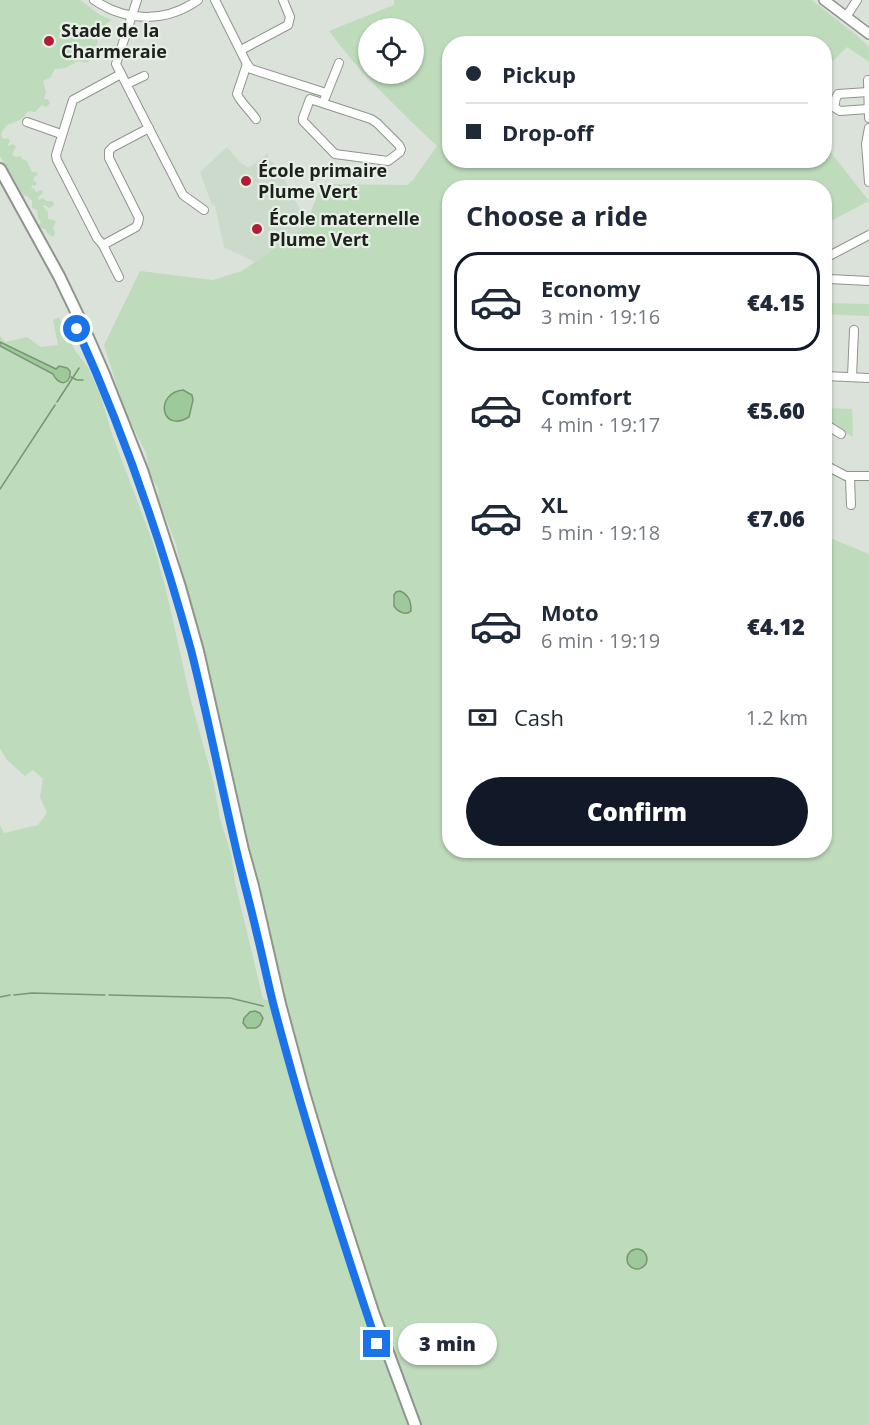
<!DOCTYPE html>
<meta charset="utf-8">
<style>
:root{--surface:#fff;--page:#f2f2f3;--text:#1f2937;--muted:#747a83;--line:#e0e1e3;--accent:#111827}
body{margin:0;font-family:"Open Sans",sans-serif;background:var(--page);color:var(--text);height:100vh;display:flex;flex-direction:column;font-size:22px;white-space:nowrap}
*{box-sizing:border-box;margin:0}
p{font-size:20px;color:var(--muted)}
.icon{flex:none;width:33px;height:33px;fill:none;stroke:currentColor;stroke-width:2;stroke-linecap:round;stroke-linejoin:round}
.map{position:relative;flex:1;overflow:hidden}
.side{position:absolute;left:442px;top:180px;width:390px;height:678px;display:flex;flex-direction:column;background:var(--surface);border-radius:24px;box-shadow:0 2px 4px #0004}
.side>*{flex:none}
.banner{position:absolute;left:442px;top:36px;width:390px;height:132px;border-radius:24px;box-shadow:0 2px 4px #0004;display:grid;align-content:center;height:132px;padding:0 24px;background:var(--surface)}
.buttons{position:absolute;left:358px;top:18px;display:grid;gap:12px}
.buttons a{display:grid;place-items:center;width:66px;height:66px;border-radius:50%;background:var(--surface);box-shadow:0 2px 4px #0004;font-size:30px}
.end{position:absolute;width:27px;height:27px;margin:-14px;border:8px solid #1a73e8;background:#fff;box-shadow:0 0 0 3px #fff}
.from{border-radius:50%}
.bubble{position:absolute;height:42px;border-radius:21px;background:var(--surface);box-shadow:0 2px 4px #0004;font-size:20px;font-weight:800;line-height:42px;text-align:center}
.banner b{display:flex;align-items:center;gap:21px;height:57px;font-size:22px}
.banner b+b{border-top:2px solid var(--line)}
.banner i{width:15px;height:15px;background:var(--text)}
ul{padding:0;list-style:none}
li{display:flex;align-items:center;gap:18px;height:99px;margin:0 12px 9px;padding:0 12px;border:3px solid transparent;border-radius:24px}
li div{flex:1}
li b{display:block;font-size:22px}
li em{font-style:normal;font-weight:800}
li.on{border-color:var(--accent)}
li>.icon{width:54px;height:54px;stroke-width:1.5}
h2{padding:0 24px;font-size:27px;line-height:72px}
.pay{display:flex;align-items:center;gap:15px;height:66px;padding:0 24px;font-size:22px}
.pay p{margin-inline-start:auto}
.button{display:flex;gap:12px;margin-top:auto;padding:12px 24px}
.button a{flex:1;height:69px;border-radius:36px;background:var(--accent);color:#fff;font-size:24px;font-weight:800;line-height:69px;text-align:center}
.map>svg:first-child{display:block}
.built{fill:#cbdaca}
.green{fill:#bedcbb;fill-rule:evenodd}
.water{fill:#9ec99a;stroke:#779674;stroke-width:1.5}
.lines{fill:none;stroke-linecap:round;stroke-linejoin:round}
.stream{stroke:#779674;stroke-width:1.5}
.minor-casing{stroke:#8d958c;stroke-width:10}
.major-casing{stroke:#8d958c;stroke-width:12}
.highway-casing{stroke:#8d958c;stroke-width:14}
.minor{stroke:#fff;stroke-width:8}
.major{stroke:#fff;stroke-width:9}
.highway{stroke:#fff;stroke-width:10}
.route{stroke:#1a73e8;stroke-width:8}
.poi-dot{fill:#b01d34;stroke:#e7f0e6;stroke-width:2}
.labels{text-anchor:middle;stroke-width:4.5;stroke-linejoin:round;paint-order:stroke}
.poi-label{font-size:18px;font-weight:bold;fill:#1d201c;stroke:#e7f0e6;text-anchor:start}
</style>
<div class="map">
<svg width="869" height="1425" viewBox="0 0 869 1425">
<rect width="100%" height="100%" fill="#dae2d9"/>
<polygon class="built" points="227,147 239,161 247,167 250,167 268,153 268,158 279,169 307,223 304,228 255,262 224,247 215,206 212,205 210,200 200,172"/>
<g class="green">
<path d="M0,0H80L100,15L112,20C105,23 99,32 98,40C97,42 98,43 97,45C95,51 93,53 92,59L87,63L78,61L65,68L55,69L50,78L43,81L46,92L44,99H47L50,102L48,106L45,107L42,105L35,112L28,111C26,114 24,117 21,119C10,126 9,120 1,134L3,139L8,138L10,141L8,144V146L13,144L16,146L12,155L16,157L21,156L22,159L27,161L32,172H36L38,175L34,177V181L37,183L35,186L32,185L31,188L35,189V192L42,190L43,193L38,197L39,200L42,198L47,201H53L54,204L52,207L49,208L45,205L43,206L48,212V219L54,220L56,222L53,227L55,233L53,237L46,232V229L40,228L38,226L41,222L38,218L37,210L32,208V201L27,196H23C17,183 7,170 0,156Z"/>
<path d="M394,0H812L861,39L869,47V62L847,47L825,69V44H450V160H825V145L869,201L825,224V188H450V850H825V536L869,554V1425H0V825L4,833L38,825L47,813L40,797L43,779L33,770L25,776L7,760L0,748V336L5,342L27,337L41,347L58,345L53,320L59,317L76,352L88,367L101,397L113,437L153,543L166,590L190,697L214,784L220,819L231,853L235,882L263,999L287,1006L206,663L181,568L176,544L159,501L158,488L150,476L146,453L125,411L104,345L140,271L213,280L242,271L304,228L322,184L407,185L413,180L437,146C399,110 360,73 329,31L394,5ZM369,28H414V74H369Z"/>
<polygon points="825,303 869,304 869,316 825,314"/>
<polygon points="825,408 852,409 853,437 825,421"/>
</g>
<g class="water">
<path d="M0,342L56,369L59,366L67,368L70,371C71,386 58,386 53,374L0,346Z"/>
<path d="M183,390L192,395L193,400L189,417C161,434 154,393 183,390Z"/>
<path d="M400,591C409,595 411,601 411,611C406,616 398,612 394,606V595L396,592Z"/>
<polygon points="255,1011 260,1013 263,1018 260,1025 256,1028 247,1028 243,1023 244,1018 250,1012"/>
<circle cx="637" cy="1259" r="10"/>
</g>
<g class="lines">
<g class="stream">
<polyline points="71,377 77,380 83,380"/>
<polyline points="57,402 79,368"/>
<polyline points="0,489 55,405"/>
<polyline points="14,995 32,993 105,995"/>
<polyline points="109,995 230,998 263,1006"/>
<polyline points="0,997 10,995"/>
</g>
<defs>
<g id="minor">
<path d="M94,0C126,22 166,23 198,0"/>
<polyline points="137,0 116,64 183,195 204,210"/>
<polyline points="215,0 247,64 251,69 326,93"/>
<polyline points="846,17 857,0"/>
<polyline points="241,50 288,25 290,17 283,0"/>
<path d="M247,64L237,94C241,103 250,110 256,119"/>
<polyline points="868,80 869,118"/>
<polyline points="127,84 144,76"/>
<path d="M868,92L838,94C835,99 834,102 835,108L840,111L868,109"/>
<polyline points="325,98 339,63"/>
<polygon points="310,99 371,119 377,123 399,145 401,149 400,152 388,161 335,154 303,121 303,118"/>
<polyline points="27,122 61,134"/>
<polyline points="869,128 866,144 869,182"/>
<polyline points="103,245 136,227 138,223 139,218 109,158 109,151 113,147 149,128"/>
<polyline points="825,261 829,256 869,235"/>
<polyline points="825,276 829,279 869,281"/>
<polyline points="119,277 103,245 97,238 57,160 56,155 73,100 121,74"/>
<polyline points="825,376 869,378"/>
<polyline points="852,377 854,330"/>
<polyline points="825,424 841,434"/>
<polyline points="825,465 846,476 869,476"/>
<polyline points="850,477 851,505"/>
</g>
<polyline id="major" points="824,0 869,34"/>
<polyline id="highway" points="0,169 59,276 83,326 104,374 142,470 180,587 198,651 243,850 253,886 280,1004 304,1093 328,1173 373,1312 415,1425"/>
</defs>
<use href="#minor" class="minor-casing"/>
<use href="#major" class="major-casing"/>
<use href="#highway" class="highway-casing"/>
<use href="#minor" class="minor"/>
<use href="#major" class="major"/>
<use href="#highway" class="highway"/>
</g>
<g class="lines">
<path class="route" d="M77,329C124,433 161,540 191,650C208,717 221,785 237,853C243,879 250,904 256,930C262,954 267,979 273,1003C303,1118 339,1231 377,1344"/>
</g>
<g class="poi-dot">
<circle cx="49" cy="41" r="6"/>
<circle cx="246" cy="181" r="6"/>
<circle cx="257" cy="229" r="6"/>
</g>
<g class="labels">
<g class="poi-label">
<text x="61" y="37">Stade de la<tspan x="61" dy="21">Charmeraie</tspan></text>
<text x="258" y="177">École primaire<tspan x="258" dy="21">Plume Vert</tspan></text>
<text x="269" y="225">École maternelle<tspan x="269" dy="21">Plume Vert</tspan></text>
</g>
</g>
</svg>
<div class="buttons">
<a><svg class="icon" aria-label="locate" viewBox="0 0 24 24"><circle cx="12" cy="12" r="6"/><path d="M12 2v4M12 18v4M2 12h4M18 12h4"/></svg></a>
</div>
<i class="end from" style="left:77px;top:329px"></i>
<i class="end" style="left:377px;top:1344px"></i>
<div class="bubble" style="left:398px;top:1323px;width:99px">3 min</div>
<div class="banner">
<b><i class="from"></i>Pickup</b>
<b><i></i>Drop-off</b>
</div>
<section class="side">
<h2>Choose a ride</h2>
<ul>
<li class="on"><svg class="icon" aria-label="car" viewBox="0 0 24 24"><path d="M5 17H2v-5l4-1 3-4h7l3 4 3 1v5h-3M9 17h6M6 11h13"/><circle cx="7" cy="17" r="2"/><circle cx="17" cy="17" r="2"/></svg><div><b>Economy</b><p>3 min · 19:16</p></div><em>€4.15</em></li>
<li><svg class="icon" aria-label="car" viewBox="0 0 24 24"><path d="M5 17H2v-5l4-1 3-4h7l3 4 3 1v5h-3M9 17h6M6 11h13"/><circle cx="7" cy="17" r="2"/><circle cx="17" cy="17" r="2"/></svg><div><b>Comfort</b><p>4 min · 19:17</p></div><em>€5.60</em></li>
<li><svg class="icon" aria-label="car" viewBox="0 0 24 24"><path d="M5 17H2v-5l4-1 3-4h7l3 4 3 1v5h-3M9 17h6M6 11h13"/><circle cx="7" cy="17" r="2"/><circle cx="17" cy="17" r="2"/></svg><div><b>XL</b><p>5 min · 19:18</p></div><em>€7.06</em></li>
<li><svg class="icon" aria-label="car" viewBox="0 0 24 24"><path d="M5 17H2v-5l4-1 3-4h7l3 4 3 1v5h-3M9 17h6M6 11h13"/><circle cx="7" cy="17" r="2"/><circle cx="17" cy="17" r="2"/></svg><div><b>Moto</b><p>6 min · 19:19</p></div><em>€4.12</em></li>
</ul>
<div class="pay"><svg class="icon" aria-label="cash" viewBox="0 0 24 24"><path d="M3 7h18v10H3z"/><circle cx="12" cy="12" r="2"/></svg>Cash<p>1.2 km</p></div>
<div class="button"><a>Confirm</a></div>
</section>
</div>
